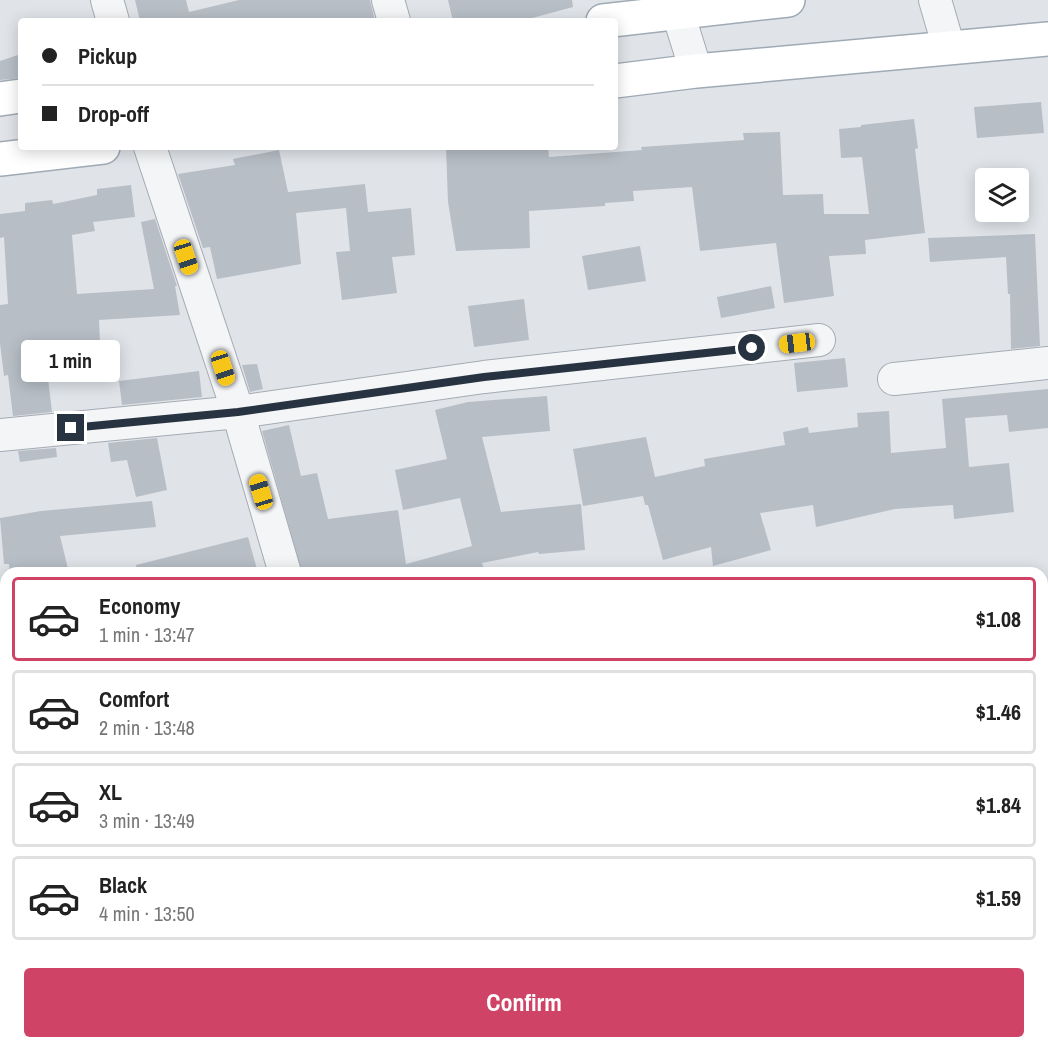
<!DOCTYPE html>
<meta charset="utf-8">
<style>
:root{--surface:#fff;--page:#f2f2f2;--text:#222;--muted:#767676;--line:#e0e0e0;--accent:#cf4466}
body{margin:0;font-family:"Archivo Narrow",sans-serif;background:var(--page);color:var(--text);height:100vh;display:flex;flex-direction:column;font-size:22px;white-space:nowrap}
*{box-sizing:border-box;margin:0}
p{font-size:20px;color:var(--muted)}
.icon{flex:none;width:33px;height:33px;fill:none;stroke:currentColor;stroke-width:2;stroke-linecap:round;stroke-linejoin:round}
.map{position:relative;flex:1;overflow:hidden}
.side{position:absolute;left:0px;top:567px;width:1048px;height:482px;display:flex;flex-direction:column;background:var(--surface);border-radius:18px 18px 0 0;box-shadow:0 3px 15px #0003}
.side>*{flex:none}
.guide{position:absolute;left:18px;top:18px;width:600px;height:132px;border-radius:6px;box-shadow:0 3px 15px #0003;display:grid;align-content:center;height:132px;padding:0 24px;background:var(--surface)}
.buttons{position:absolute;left:975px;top:168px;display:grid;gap:12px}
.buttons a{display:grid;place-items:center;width:54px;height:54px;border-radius:6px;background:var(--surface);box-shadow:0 3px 15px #0003;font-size:30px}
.end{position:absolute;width:27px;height:27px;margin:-14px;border:8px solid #283341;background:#fff;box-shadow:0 0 0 3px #fff}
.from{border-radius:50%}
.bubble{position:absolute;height:42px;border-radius:6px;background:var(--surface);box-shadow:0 3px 15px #0003;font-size:20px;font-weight:700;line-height:42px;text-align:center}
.car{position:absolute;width:18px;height:36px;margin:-18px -9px;border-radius:8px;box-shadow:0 0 4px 2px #0007;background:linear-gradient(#f5c518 24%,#345 0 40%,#f5c518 0 76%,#345 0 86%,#f5c518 0)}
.guide b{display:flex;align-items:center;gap:21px;height:57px;font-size:22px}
.guide b+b{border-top:2px solid var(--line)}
.guide i{width:15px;height:15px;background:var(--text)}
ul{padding:10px 0 0;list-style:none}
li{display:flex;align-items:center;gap:18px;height:84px;margin:0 12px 9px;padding:0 12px;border:3px solid var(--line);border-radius:6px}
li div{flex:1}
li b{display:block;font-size:22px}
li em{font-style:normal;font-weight:700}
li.active{border-color:var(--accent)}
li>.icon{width:54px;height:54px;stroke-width:1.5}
.action{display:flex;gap:12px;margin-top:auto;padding:12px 24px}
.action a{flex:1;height:69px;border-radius:6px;background:var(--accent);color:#fff;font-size:24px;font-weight:700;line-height:69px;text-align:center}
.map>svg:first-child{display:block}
.building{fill:#b7bec6}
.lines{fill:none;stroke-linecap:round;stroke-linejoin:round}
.minor-casing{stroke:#a5abb3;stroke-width:34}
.major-casing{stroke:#9faab5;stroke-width:36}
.minor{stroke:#f3f5f7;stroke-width:32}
.major{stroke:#fff;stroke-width:33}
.route{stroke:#283341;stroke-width:8}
</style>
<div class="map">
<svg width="1048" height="1048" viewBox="0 0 1048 1048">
<rect width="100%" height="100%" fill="#e0e4e9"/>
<g class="building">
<polygon points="135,0 186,0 189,12 239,0 370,0 375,21 140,21"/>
<polygon points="448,0 572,0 573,7 521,21 453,21"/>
<polygon points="21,54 21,78 0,80 0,61"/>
<polygon points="1041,102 1044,133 977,138 974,107"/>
<polygon points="914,119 918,148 915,149 925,233 865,240 866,254 829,256 834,296 784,303 776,243 700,251 692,187 633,191 634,201 605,203 605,206 529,211 530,248 456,251 448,202 446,147 548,147 549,157 642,150 641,147 744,140 743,133 780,132 783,195 823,194 824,214 869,214 862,157 841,158 839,129 861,127 861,125"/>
<polygon points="279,150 288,192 365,184 368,212 411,208 415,255 392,257 397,293 342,300 336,252 350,251 346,208 296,213 301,264 217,279 210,247 203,248 178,174 235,165 233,159"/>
<polygon points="131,185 135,217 93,222 95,231 72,235 77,294 154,289 141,222 155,219 177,286 175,286 180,315 99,320 100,342 44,345 52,412 13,416 8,375 4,376 0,343 0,305 8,304 4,237 0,238 0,214 25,211 25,203 52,200 53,204 97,195 97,189"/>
<polygon points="1035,234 1040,346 1011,349 1010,294 1008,294 1006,257 930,262 928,238"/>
<polygon points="640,246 646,281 588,290 582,256"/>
<polygon points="771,286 775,308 721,318 717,297"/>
<polygon points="524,299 529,340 474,347 468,306"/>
<polygon points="845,358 848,387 797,392 794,363"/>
<polygon points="257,364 263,389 250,392 242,365"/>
<polygon points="199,371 202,397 122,405 119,381"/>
<polygon points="1048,389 1048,428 1009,432 1007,415 965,418 969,467 1009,463 1014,512 954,519 953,505 895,509 816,527 813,505 760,513 771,550 713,566 711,547 663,560 648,505 645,505 643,496 583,506 573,449 646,437 655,477 705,466 704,459 785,445 783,432 808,427 809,433 858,427 857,413 889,411 891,453 946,448 942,399"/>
<polygon points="547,396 550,431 482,437 501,512 581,504 585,550 539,554 538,552 482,563 485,573 302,573 262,431 289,425 301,476 317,473 328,519 398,510 406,564 472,546 460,498 403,510 395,470 447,459 435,410 468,402"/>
<polygon points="157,438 167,490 136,497 127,460 111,462 108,443"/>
<polygon points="56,448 57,457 20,462 18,451"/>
<polygon points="152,501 156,527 60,536 69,573 10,573 9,564 4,564 0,518 41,511"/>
<polygon points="248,537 258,573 137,573 136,565"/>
</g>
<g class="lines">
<defs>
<g id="minor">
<polyline points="107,0 113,21"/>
<polyline points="388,0 394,21"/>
<polyline points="674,0 696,71"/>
<polyline points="935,0 949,48"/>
<polyline points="150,147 238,412 285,573"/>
<polyline points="894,379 1048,363"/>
<polyline points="0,435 238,412 484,377 819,340"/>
<polyline points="1042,647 1048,647"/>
<polyline points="0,695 6,694"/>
<polyline points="0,934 6,933"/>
<polyline points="1042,934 1048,933"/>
<polyline points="415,1042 417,1048"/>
</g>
<g id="major">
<polyline points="603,21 788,0"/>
<polyline points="615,81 696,71 1048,39"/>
<polyline points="0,99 21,96"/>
<polyline points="0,159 103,147"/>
</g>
</defs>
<use href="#minor" class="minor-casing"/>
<use href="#major" class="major-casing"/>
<use href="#minor" class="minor"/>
<use href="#major" class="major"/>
</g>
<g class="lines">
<polyline class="route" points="71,428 238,412 484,377 752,348"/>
</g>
</svg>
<div class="buttons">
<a><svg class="icon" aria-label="layers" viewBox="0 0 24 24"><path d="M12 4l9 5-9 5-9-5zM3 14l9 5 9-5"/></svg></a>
</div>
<i class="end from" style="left:752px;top:348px"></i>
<i class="end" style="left:71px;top:428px"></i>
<div class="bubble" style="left:21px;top:340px;width:99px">1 min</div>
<i class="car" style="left:186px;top:257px;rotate:162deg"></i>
<i class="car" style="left:797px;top:343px;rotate:263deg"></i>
<i class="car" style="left:223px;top:368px;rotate:162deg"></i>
<i class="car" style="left:261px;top:492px;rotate:343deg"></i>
<div class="guide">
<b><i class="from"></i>Pickup</b>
<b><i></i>Drop-off</b>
</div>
<section class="side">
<ul>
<li class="active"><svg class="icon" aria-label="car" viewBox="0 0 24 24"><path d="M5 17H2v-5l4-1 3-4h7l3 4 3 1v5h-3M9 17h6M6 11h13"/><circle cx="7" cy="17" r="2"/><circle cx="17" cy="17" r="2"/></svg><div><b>Economy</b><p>1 min · 13:47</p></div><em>$1.08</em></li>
<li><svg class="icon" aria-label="car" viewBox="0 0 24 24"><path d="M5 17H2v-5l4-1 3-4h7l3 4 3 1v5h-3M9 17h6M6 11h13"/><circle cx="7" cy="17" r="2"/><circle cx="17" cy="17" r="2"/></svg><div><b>Comfort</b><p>2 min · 13:48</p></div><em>$1.46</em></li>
<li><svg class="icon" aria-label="car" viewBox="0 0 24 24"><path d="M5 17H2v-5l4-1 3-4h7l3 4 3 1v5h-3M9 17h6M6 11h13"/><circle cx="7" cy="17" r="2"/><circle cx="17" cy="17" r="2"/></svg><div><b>XL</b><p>3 min · 13:49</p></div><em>$1.84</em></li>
<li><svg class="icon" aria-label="car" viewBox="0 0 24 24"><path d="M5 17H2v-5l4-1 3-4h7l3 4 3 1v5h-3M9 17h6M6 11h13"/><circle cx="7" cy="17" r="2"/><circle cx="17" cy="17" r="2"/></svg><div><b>Black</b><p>4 min · 13:50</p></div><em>$1.59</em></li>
</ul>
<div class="action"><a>Confirm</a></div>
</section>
</div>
